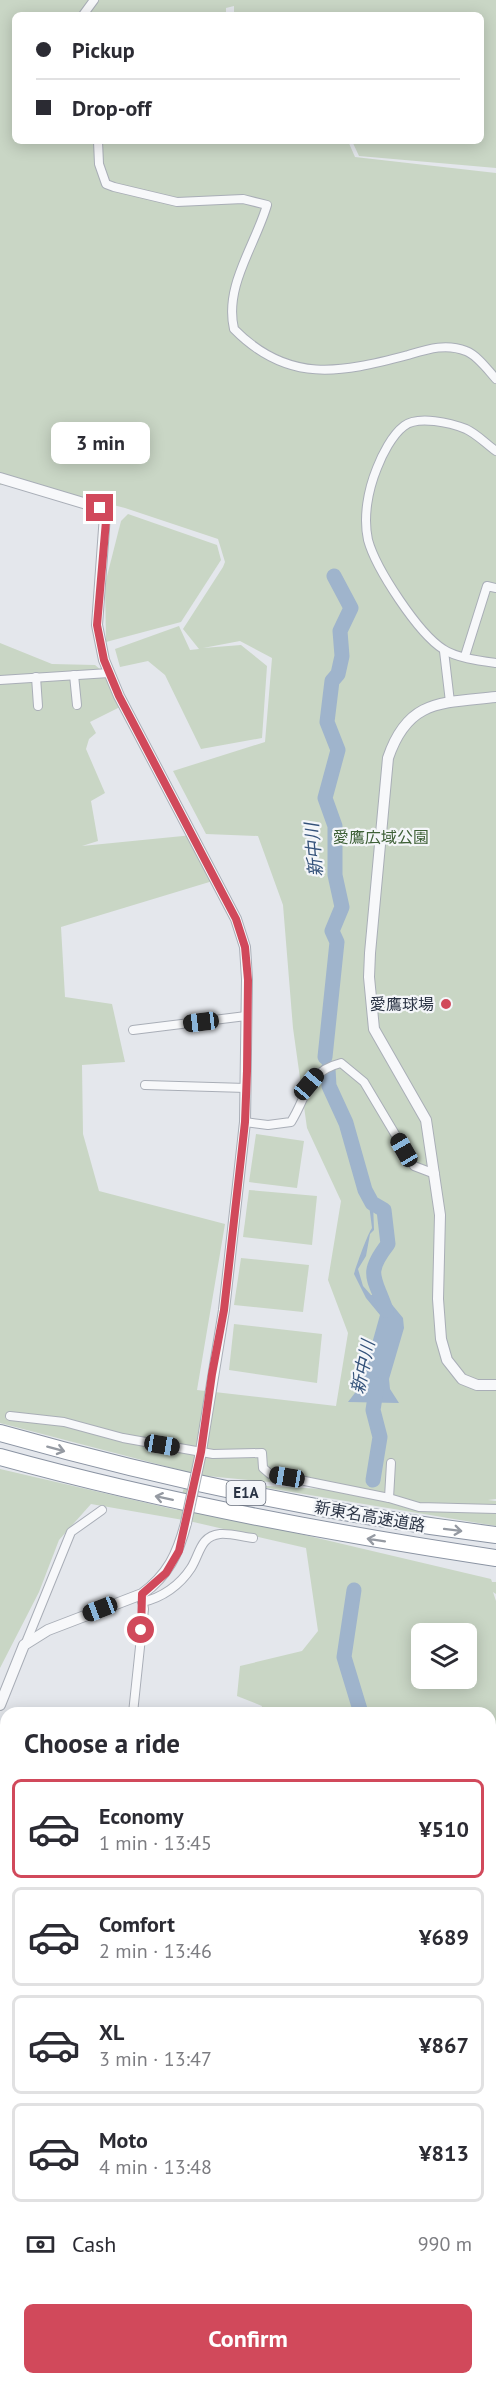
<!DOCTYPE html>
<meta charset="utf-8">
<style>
:root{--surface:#fff;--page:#f7f7f7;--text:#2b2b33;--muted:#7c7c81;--line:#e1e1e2;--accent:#d1495b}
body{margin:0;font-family:"PT Sans","Noto Sans JP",sans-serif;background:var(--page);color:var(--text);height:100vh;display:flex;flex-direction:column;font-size:22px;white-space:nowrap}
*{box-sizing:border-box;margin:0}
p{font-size:20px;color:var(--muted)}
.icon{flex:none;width:33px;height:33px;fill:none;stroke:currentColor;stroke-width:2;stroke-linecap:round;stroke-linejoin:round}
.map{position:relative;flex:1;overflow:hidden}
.drawer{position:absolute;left:0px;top:1707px;width:496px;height:678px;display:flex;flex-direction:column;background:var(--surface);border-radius:18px 18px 0 0;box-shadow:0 3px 15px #0003}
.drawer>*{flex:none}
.top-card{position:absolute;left:12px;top:12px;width:472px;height:132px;border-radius:9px;box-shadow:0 3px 15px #0003;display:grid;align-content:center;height:132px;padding:0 24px;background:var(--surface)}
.tools{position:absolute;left:411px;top:1623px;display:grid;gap:12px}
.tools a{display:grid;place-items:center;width:66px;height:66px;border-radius:9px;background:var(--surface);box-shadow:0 3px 15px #0003;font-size:30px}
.end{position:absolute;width:27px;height:27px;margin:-14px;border:8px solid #d1495b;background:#fff;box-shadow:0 0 0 3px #fff}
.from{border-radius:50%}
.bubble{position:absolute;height:42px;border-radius:9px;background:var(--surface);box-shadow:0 3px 15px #0003;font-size:20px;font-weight:700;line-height:42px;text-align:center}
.car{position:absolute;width:18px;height:36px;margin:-18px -9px;border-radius:8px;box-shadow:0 0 4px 2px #0007;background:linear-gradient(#222 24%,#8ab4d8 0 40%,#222 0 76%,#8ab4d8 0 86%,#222 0)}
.top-card b{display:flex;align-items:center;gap:21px;height:57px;font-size:22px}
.top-card b+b{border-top:2px solid var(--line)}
.top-card i{width:15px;height:15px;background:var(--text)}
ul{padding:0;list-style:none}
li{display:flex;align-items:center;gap:18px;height:99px;margin:0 12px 9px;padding:0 12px;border:3px solid var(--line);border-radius:9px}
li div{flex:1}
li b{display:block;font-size:22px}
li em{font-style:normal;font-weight:700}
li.on{border-color:var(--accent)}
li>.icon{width:54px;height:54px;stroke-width:1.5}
h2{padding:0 24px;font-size:27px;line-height:72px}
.pay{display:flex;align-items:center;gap:15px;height:66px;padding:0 24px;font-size:22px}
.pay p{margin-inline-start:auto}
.button{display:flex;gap:12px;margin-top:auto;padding:12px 24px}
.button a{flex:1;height:69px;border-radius:9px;background:var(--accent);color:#fff;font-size:24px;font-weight:700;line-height:69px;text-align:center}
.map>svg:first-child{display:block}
.green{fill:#c9d6c5;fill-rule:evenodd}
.water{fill:#9fb4cc}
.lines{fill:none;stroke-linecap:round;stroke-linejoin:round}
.river{stroke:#9fb4cc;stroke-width:15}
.minor-tunnel{stroke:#bfc3cb;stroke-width:8;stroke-dasharray:8 4;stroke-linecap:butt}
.minor-casing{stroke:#a9aeb7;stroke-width:10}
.tertiary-casing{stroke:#a9aeb7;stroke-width:12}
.motorway-casing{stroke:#8b94a3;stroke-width:18}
.minor{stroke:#f7f8fa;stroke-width:8}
.tertiary{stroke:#f7f8fa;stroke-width:10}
.motorway{stroke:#fff;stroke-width:16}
.tertiary-bridge-casing{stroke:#a9aeb7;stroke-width:12;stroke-linecap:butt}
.tertiary-bridge{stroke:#f7f8fa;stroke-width:10}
.oneway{stroke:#959aa2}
.route{stroke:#d1495b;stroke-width:8}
.poi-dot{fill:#d1495b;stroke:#f4f6f9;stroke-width:2}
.labels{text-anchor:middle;stroke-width:4.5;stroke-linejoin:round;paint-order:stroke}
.shield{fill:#f4f6f9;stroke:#676e7b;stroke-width:1.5}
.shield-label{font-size:15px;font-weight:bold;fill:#2b3445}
.park-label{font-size:16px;fill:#3f6138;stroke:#f4f6f9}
.poi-label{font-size:16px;fill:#2b3445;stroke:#f4f6f9;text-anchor:end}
.street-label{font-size:16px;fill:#2b3445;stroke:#f4f6f9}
.water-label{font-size:18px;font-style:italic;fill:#34527a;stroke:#f4f6f9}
</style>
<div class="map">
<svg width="496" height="2385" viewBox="0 0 496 2385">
<rect width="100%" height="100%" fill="#e4e7ec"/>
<g class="green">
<path d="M0,0H496V168L359,156L352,141H482V15H234V6L226,8V15H15V141H348L355,157L496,173V1499L488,1500L496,1501V1526L250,1485L360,1491L197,1475L190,1508L491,1579L492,1582H496V1594L493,1592L496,1601V1920L491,1931L490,1713H260L262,1706L237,1696L240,1666L302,1651L318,1631L306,1548L189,1521L91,1504L59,1540L39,1592L0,1668V1469L177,1510L188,1475L180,1470L0,1423V643L52,664L95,665L107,675L120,707L90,722L96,733L89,739L86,749L105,793L91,801L98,841L82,846L193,835L216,880L61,927L65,997L112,1004L125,1062L82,1065L83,1134L99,1191L225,1224L197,1390L336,1406L348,1333L328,1280L341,1201L307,1128L293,1028L283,905L258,836L206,834L173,771L265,742L272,658L240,641L203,648L241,645L267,666L262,738L201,749L165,675L148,661L120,667L115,649L179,626L190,650L199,649L183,629L223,567L225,562L218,539L125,508L16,480L0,485ZM422,1634H466V1678H422Z"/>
<polygon points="128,514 217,545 221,560 181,622 106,642 105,584 121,521"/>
<polygon points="256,1134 304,1141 297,1188 249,1182"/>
<polygon points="249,1190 317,1196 312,1245 243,1237"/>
<polygon points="241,1258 309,1265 303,1312 234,1305"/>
<polygon points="234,1324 322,1334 317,1383 229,1370"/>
<polygon points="0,1970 6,1971 6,2379 117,2379 107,2385 10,2385 0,2383"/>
<polygon points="494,2347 496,2347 496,2376 491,2375 491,2353"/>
<polygon points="259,2379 364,2379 364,2385 265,2385"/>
</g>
<path class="water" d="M368,1197L373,1202L374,1230L370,1234L366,1256L358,1269L363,1286L371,1295H375L380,1290L403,1318L404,1328L389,1379L390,1389L399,1403L348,1402L361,1385L365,1356L371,1347L380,1315L366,1298L354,1274C356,1266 368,1233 372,1228Z"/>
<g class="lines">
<g class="river">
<polyline points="325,1057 337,942 332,931 342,907 335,875 335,826 325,798 338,750 327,722 332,681 338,674 342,656 340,631 351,608 334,576"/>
<path d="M328,1069L329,1086L346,1123L365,1190L372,1203L384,1210L388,1244C364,1275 375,1277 386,1310"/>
<polyline points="373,1480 380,1437 373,1410 377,1385"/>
<polyline points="354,1590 344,1657 361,1713"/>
<polyline points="205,2385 206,2379"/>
</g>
<polyline class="minor-tunnel" points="211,2379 211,2385"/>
<defs>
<g id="minor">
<polyline points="83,15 94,0"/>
<path d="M98,141L99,164L106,184L114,187L177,202L243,199L267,205C255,246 224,286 234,329C288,384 340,373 408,355C428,349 446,343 466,351C477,355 488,370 496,379"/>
<path d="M496,451C486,444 477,434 466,429C451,423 418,415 404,426C392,435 382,455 377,468C368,490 363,517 368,540C376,569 418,633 443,649C456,658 481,661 496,663"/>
<polyline points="444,651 450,702"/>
<polyline points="465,656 487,586 496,588"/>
<polyline points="74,675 77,705"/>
<polyline points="36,677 38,706"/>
<polyline points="0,680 109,673"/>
<polyline points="133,1030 246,1016"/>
<polyline points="145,1085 246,1088"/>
<path d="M245,1122L268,1125L291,1122C308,1095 306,1072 341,1063L364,1082L414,1166L435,1174"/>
<polyline points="10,1416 64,1422 123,1438 213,1454 262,1453 263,1468 270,1474 389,1498 419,1507 496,1509"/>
<polyline points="389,1498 391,1463"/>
<path d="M142,1602C162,1598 180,1585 191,1568C200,1554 200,1536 220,1534C230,1533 243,1537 253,1538"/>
<polyline points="25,1645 71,1532 102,1510"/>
<polyline points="133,1713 144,1609 142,1597"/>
<polyline points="0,1975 6,1977"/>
<polyline points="490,2032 496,2033"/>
<polyline points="15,2385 18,2379"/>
</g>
<g id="tertiary">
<polyline points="0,478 100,508 105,515 97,625 104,660 119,696 236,919 245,947 247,979 245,1122 224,1310 200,1457"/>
<path d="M496,697C441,703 408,699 388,758L370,953L369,977L374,1029L426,1120L440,1215L438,1299L441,1339L447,1360L462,1379L477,1385H496"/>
<path d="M0,1705L24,1645L48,1630L142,1594C168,1575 178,1554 186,1523"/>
<polyline points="490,1937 496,1927"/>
<polyline points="490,1961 496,1951"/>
<polyline points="490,2093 496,2093"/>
<polyline points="247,2379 253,2385"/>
<polyline points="133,2385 142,2379"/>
<polyline points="371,2385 372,2379"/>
</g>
<g id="motorway">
<path d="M0,1433C163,1479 328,1514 496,1535"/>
<path d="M0,1457C163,1502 328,1533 496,1558"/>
</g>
</defs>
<use href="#minor" class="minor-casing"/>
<use href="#tertiary" class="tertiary-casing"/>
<use href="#motorway" class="motorway-casing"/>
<use href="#minor" class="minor"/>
<use href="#tertiary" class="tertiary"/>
<use href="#motorway" class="motorway"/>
<defs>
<polyline id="tertiary-bridge" points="186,1523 200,1457"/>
</defs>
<use href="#tertiary-bridge" class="tertiary-bridge-casing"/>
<use href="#tertiary-bridge" class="tertiary-bridge"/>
</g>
<defs><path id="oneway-shaft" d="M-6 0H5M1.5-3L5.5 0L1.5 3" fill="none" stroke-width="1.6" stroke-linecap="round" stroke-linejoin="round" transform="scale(1.5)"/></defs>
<g class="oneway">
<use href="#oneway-shaft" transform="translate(56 1449) rotate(15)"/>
<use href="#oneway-shaft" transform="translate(164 1498) rotate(-168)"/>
<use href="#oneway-shaft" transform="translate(453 1530) rotate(7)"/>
<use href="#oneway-shaft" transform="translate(376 1540) rotate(-171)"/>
</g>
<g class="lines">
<polyline class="route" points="100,508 105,515 106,521 97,625 104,660 119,696 236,919 245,947 248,980 247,1071 245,1122 224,1310 212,1374 201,1452 179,1551 166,1573 142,1594 141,1630"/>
</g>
<circle class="poi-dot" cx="446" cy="1004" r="6"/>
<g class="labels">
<rect class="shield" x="226.5" y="1481" width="39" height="24" rx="4.5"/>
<g class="shield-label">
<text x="246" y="1498">E1A</text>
</g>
<g class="park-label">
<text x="381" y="843">愛鷹広域公園</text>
</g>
<g class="poi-label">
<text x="434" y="1010">愛鷹球場</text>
</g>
<g class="street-label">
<text transform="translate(370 1516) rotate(10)" y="6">新東名高速道路</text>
</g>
<g class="water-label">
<text transform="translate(314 850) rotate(-95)" y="6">新中川</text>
<text transform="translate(363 1367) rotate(-78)" y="6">新中川</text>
</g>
</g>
</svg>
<div class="tools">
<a><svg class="icon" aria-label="layers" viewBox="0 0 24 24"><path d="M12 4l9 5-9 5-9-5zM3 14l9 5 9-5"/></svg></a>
</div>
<i class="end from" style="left:141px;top:1630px"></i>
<i class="end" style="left:100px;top:508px"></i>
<div class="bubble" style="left:51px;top:422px;width:99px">3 min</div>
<i class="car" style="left:201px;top:1022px;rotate:263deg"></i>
<i class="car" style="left:309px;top:1084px;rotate:40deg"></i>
<i class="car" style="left:404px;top:1150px;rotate:330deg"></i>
<i class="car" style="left:162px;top:1445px;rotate:100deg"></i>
<i class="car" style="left:287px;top:1477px;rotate:280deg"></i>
<i class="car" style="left:100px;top:1609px;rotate:249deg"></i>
<div class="top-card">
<b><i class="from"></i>Pickup</b>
<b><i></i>Drop-off</b>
</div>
<section class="drawer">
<h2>Choose a ride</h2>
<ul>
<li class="on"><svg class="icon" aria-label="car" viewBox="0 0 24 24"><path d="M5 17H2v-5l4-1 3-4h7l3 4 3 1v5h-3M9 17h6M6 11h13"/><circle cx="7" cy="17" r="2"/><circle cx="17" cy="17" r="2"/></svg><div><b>Economy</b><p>1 min · 13:45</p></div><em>¥510</em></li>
<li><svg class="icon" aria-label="car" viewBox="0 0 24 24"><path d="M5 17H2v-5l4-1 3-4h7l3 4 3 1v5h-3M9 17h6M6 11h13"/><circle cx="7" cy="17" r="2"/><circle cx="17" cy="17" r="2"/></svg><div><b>Comfort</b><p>2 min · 13:46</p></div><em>¥689</em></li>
<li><svg class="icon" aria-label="car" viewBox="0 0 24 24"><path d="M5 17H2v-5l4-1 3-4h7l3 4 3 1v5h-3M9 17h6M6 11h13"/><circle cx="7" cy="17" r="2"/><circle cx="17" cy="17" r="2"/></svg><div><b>XL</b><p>3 min · 13:47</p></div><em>¥867</em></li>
<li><svg class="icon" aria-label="car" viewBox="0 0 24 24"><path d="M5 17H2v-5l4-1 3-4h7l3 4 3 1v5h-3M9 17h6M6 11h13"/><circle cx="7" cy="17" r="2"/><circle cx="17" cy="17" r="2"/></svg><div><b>Moto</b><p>4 min · 13:48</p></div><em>¥813</em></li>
</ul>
<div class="pay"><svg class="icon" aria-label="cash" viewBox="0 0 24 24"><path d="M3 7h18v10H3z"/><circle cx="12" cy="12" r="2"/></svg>Cash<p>990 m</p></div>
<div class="button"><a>Confirm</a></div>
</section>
</div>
